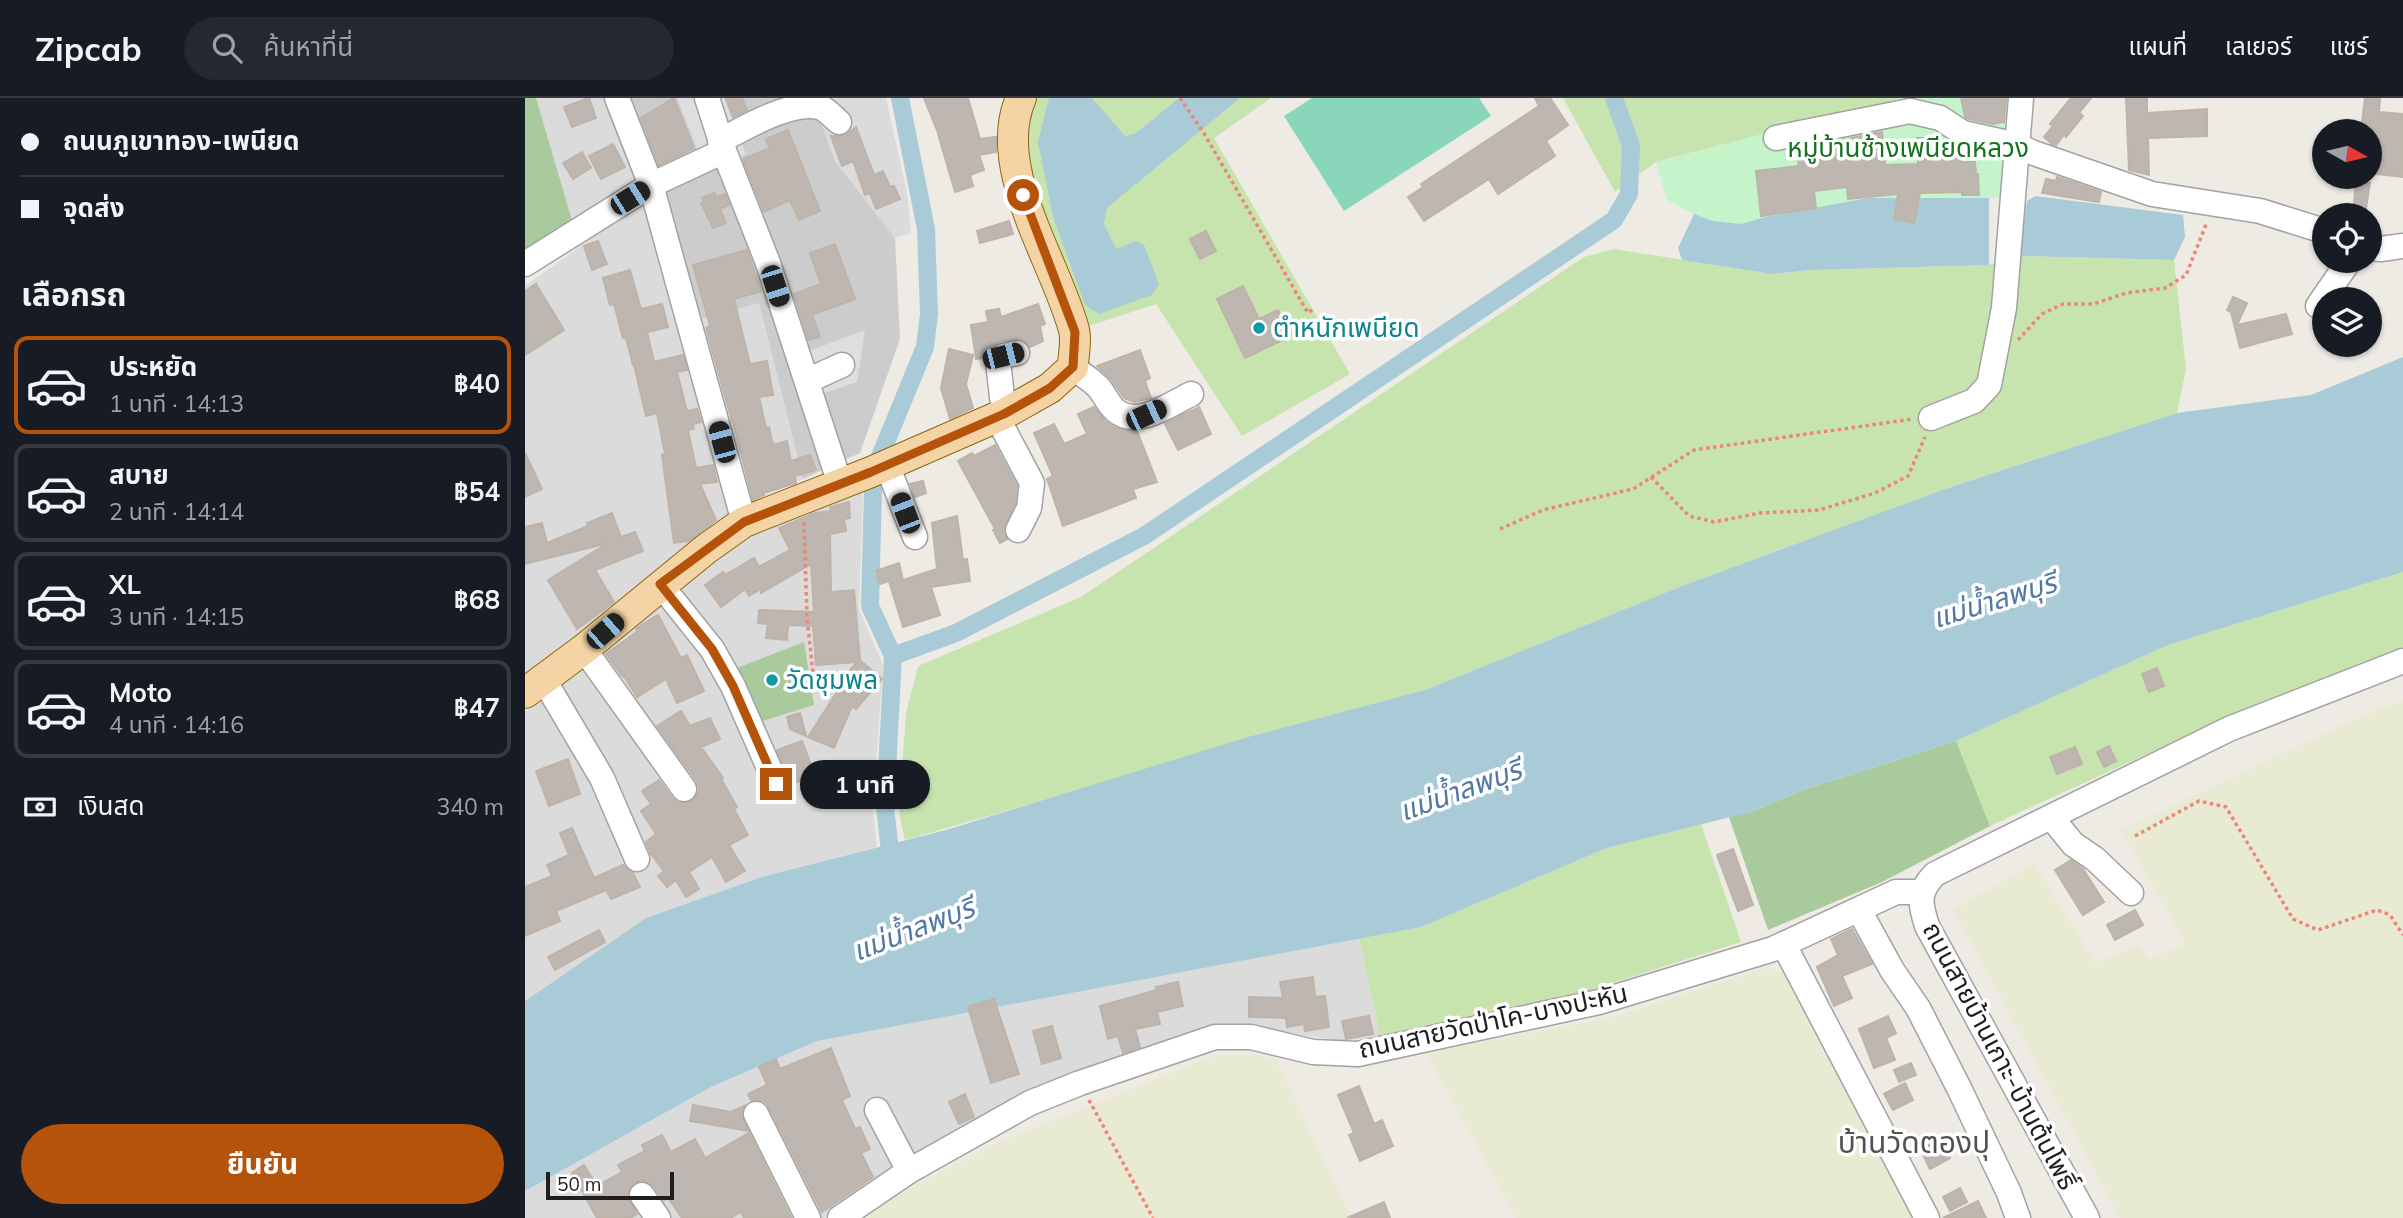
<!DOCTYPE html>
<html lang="th">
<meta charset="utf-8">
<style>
:root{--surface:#171b24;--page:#242831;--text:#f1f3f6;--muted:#9ea1a6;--line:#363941;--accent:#b45309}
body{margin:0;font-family:Mulish,"Noto Sans Thai",sans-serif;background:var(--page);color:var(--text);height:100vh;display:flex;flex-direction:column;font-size:26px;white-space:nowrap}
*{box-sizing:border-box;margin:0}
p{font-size:23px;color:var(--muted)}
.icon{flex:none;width:38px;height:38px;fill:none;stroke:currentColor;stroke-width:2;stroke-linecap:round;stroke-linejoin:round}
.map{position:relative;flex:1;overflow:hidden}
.details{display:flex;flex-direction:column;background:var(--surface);width:525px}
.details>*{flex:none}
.hud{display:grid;align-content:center;height:154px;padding:0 21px;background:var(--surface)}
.needle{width:46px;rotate:98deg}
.tools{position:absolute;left:1787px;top:21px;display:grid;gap:14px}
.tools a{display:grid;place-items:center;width:70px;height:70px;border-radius:50%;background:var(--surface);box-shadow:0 2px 5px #0004;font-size:35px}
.scale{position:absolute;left:21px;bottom:18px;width:128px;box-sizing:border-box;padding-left:7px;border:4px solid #1e1e1e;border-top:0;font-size:19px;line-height:24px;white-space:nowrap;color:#1e1e1e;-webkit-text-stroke:5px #fff;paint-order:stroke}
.end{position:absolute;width:32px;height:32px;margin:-16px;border:9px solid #b45309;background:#fff;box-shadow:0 0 0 4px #fff}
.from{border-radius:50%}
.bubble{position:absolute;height:49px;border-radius:24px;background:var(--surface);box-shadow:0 2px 5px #0004;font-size:23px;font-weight:700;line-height:49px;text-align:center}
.car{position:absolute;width:21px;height:42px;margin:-21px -10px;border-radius:9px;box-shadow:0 0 5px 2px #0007;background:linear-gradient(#222 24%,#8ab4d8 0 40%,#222 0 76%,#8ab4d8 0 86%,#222 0)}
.hud b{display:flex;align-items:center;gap:24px;height:66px;font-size:26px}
.hud b+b{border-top:2px solid var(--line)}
.hud i{width:18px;height:18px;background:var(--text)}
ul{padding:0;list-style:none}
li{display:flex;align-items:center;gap:21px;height:98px;margin:0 14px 10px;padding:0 7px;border:4px solid var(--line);border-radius:14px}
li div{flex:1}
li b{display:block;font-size:26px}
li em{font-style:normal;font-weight:700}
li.on{border-color:var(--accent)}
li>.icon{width:63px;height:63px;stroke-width:1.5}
h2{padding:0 21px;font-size:32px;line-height:84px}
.pay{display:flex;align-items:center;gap:18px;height:77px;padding:0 21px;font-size:26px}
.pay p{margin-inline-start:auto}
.primary-button{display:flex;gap:14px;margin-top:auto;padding:14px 21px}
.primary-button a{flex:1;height:80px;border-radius:42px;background:var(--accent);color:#fff;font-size:28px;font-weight:700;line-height:80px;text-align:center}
header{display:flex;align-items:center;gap:42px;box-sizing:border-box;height:98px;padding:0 35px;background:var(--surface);border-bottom:2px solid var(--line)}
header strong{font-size:33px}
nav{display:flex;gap:38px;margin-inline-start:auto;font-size:24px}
.search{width:490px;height:63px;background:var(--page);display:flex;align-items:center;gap:18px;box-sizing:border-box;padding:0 24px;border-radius:38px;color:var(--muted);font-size:26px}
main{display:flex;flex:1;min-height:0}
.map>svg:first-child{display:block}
.residential{fill:#dcdbdb}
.religious{fill:#ccc}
.farmland{fill:#e8ebd1}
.grass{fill:#c7e4af}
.forest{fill:#a8ca9d}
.park{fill:#c5f4ca}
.pitch{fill:#89d6bb}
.parking{fill:#dedede}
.water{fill:#a9cbd8}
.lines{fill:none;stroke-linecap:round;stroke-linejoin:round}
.canal{stroke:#a9cbd8;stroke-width:18}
.building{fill:#beb7b1;stroke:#beb3a8;stroke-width:2}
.minor-casing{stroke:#a2a2a2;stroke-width:27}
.major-casing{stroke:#8b650d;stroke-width:32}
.path{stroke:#ed8676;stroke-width:3.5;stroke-dasharray:3.5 3.5;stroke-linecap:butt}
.minor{stroke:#fff;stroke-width:24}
.major{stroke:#f4d4a4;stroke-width:30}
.route{stroke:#b45309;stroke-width:9}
.culture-dot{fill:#0f9aa8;stroke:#fff;stroke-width:2.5}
.labels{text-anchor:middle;stroke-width:7;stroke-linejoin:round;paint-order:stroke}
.park-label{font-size:26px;fill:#157320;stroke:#fff}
.culture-label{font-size:26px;fill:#0d838f;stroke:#fff;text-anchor:start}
.street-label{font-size:26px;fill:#1e1e1e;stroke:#fff}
.water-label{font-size:28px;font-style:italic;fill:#5279a5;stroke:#fff}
.quarter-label{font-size:30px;fill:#515151;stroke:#fff}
</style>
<header>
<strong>Zipcab</strong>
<div class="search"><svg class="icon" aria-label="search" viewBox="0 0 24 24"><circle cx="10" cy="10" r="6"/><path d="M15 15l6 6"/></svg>ค้นหาที่นี่</div>
<nav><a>แผนที่</a><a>เลเยอร์</a><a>แชร์</a></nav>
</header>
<main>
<section class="details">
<div class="hud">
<b><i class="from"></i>ถนนภูเขาทอง-เพนียด</b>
<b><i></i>จุดส่ง</b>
</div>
<h2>เลือกรถ</h2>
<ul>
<li class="on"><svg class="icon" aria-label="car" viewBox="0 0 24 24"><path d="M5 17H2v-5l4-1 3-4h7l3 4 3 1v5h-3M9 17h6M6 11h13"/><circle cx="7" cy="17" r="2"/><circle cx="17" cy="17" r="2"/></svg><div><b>ประหยัด</b><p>1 นาที · 14:13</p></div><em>฿40</em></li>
<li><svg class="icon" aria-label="car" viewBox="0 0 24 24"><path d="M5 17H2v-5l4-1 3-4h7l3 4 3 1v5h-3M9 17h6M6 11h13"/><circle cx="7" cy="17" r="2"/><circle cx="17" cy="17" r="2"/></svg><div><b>สบาย</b><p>2 นาที · 14:14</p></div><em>฿54</em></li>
<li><svg class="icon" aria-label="car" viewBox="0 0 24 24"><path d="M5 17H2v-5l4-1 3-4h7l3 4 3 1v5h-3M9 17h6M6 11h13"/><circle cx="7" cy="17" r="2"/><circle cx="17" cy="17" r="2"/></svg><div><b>XL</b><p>3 นาที · 14:15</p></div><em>฿68</em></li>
<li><svg class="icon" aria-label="car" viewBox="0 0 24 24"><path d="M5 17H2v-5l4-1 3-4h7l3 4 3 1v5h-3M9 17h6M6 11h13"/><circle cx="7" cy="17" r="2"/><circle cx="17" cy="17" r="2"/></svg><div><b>Moto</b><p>4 นาที · 14:16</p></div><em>฿47</em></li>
</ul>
<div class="pay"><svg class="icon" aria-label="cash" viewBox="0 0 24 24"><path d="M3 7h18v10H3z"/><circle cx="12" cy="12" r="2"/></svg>เงินสด<p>340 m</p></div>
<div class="primary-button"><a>ยืนยัน</a></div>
</section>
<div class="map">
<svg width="1878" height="1120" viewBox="0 0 1878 1120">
<rect width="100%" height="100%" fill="#eeebe5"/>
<g class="residential">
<polygon points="0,0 84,0 114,77 48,126"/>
<polygon points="287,0 361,0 382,95 386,135 370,140 310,63"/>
<polygon points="120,102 206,419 0,580 0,188"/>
<polygon points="234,205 278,381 225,405 173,222"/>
<polygon points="338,394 334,511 358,567 348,710 352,749 240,778 121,820 0,903 0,614 57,572 186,462 226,438"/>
<polygon points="834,840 855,938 817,943 731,930 683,931 367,1073 299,1120 0,1120 0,1093 5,1090 186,989 292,943"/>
</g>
<polygon class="religious" points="99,0 287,0 310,63 370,140 375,241 335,355 278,381 234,205 173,222"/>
<g class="farmland">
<polygon points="1878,603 1878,1120 1595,1120 1428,812 1509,765 1571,865 1614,847 1624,862 1660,845 1596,732 1854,610"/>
<polygon points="1243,869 1266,880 1390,1120 991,1120 900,953 1081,921"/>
<polygon points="733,957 751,962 827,1120 342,1120 359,1105 467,1047 689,958"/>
</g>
<g class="grass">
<polygon points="506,0 746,0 689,40 825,276 717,338 631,206 558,230 496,49"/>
<polygon points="1038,0 1377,0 1131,64 1090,94"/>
<polygon points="1089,151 1248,176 1286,172 1464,167 1494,158 1649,162 1661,271 1652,315 1417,392 1157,488 900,592 380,742 374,714 381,615 393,568 556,499 1059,159"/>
<polygon points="1878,474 1878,549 1729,607 1465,728 1431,643 1643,547"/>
<polygon points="1176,726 1216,844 1062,893 855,938 834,840 896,829 1082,750"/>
</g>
<g class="forest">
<polygon points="0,0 11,0 48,126 0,160"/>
<polygon points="279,544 289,607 231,625 204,573"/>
<polygon points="1431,643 1465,728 1357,784 1243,832 1204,719 1225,714 1281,691"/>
</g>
<polygon class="park" points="1377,0 1485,0 1476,100 1343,100 1240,119 1216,126 1188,123 1169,116 1142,102 1131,64"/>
<polygon class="pitch" points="787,0 954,0 966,18 819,113 759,18"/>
<g class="parking">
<polygon points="152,0 199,0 221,56 181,73"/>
<polygon points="340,232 332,284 294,297 281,254"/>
</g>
<g class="water">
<polygon points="524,0 567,0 600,38 610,36 654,0 715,0 582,110 579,126 591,151 611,143 619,147 634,186 627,197 574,216 560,207 528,119 513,44"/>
<polygon points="1510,98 1658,117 1660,139 1649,162 1494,158 1502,103"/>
<polygon points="1343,100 1464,100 1464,167 1286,172 1248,176 1157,162 1153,150 1169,116 1188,123 1216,126 1240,119"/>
<polygon points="1878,259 1878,474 1643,547 1431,643 1281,691 1225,714 1082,750 896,829 292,943 186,989 0,1093 0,903 121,820 240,778 421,732 723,639 900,592 1157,488 1417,392 1652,315 1786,297"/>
</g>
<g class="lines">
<g class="canal">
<polyline points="354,361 400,249 404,216 401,131 375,0"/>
<polyline points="348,391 345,508 368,558 360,710 367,770"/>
<polyline points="368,558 431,535 619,438 1089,122 1104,96 1106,48 1089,0"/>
</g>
</g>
<g class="building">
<polygon points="64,0 71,20 47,29 39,9"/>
<polygon points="149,0 169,50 134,67 116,20"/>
<polygon points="201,0 217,0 222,12 208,19"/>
<polygon points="399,0 443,0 455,41 471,39 471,54 454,57 459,72 445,77 448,88 430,94 412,32"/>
<polygon points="1010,0 1025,0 1043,27 1021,43 1030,58 973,96 964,81 899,123 883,99 898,89 896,86 1014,8"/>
<polygon points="1436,0 1481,0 1479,24 1468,26 1444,21 1440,19"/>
<polygon points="1546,0 1566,0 1554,15 1558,18 1541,39 1539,37 1531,47 1527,46 1519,39 1528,28 1525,26"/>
<polygon points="1601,0 1622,0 1622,15 1682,11 1682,38 1623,40 1624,77 1604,72"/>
<polygon points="1840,0 1855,0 1854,14 1878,16 1878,79 1844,75 1844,33 1836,33"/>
<polygon points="331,29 349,77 358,73 365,89 369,88 375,101 351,111 345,95 340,97 328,63 317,68 306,38 320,38"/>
<polygon points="263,32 295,113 274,122 265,102 239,114 218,61 245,50 241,41"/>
<polygon points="1357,34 1360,67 1393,66 1392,40 1405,40 1406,57 1435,56 1435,64 1450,64 1451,76 1453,76 1454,97 1437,97 1437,94 1395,95 1389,125 1369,121 1373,96 1323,101 1322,89 1289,93 1291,110 1236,118 1231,73 1274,68 1271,51"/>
<polygon points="88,46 100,69 76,81 64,58"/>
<polygon points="57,54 66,70 48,81 38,65"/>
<polygon points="1532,79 1576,94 1574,104 1517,95 1521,81 1531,83"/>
<polygon points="1831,84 1845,85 1840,117 1828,117"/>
<polygon points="189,95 191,99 200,96 204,107 195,111 201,125 188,130 176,105 179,104 177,100"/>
<polygon points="484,123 488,136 455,145 452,133"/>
<polygon points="681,133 691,153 675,161 665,141"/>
<polygon points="73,143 82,166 67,172 59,148"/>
<polygon points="310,146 330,201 287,217 295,239 284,242 269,196 296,186 285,155"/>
<polygon points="222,152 236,193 209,201 225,266 242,263 248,297 234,299 241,330 244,329 248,347 262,343 266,363 285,357 291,372 270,378 271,385 238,395 239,397 228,402 208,323 207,323 181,230 185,228 168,167"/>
<polygon points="105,172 116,211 137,206 143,229 122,234 129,264 158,257 162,272 152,274 162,313 172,311 176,324 168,326 169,331 163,332 171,370 188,367 192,384 175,386 191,422 164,443 149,445 137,357 140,356 132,315 121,318 109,267 108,267 101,240 98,240 89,206 85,207 78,180"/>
<polygon points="11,186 39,232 0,257 0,193"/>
<polygon points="718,188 734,221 753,212 766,238 720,260 692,201"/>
<polygon points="1708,199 1722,205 1712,227 1761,216 1767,236 1715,250 1706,214 1702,212"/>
<polygon points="513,206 520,226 515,228 518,243 505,249 496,241 475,243 467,248 459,260 451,261 446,227 463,224 461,213 474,211 476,219"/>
<polygon points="424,251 448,257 441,286 448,310 425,321 416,290"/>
<polygon points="615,252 625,280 620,283 626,300 609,304 599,300 586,281 572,268"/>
<polygon points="569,309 580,323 591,330 612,333 632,384 608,391 611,400 538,428 522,381 528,378 509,335 529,326 539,346 562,336 553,316"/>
<polygon points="674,309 686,336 653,352 640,326"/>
<polygon points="470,347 492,388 490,406 478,432 482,441 475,445 468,432 470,431 433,363 447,355 449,358"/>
<polygon points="0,355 17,391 0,399"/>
<polygon points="398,383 401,395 390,399 385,386"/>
<polygon points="324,404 325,420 319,421 321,433 305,436 306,494 329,492 335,562 357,581 331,611 327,608 309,650 283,639 312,594 308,592 332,564 291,567 288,528 263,527 262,542 241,540 243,526 233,525 234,512 289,514 286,466 236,495 236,491 224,498 220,491 196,509 180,487 198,474 200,477 229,460 234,469 265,452 254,430 290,415 306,413 305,409"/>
<polygon points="87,415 96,439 110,434 118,453 70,472 89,504 52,531 23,482 83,445 0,466 0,429 17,425 22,445 63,428 62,425"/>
<polygon points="432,418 438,462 442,461 445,483 406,489 415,517 378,529 364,483 355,486 351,473 374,465 378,482 412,471 407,425"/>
<polygon points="133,517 156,560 162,557 179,593 152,605 141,581 112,599 99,578 98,579 81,556 113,533 111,531 118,526"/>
<polygon points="1632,570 1639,588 1624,594 1617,576"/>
<polygon points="156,613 165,628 185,620 195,641 176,649 198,680 196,681 212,709 209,711 223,737 204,747 220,773 201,784 187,759 164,774 174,791 161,799 151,782 142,789 133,778 139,773 126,756 121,744 131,736 116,713 126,706 117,693 134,682 147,700 153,705 167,703 173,696 174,689 171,682 132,628"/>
<polygon points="275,615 281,638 265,631 262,619"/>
<polygon points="277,643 290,678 266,686 252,652"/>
<polygon points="1584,648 1591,663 1579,669 1572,654"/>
<polygon points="1550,649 1557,666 1532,676 1525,659"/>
<polygon points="43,661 55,696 24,708 11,673"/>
<polygon points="47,730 69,780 98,767 108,775 115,789 86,801 81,792 31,813 35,823 0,838 0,789 27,778 22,767 44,757 35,735"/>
<polygon points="1208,751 1228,807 1213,813 1192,757"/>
<polygon points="1546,762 1558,771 1579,804 1558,817 1530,772"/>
<polygon points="1610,812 1618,827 1590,842 1582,827"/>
<polygon points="1327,831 1347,866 1317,878 1327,900 1309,908 1292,869 1313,857 1306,841"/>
<polygon points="74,832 80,844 30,872 23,859"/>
<polygon points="788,879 790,899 800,898 804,929 780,933 779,926 762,929 761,920 724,919 724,899 758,900 755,884"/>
<polygon points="653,884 658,908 632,914 635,926 610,931 615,949 598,955 593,938 583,941 575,908 632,892 631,889"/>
<polygon points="469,901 494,976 466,985 443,909"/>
<polygon points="844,918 848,936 821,941 817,923"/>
<polygon points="1363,918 1371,935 1361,940 1370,962 1349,970 1334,931"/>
<polygon points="527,928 536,960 517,966 508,933"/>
<polygon points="306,950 325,998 317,1002 330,1031 335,1029 345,1051 336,1055 348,1079 297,1114 244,1009 239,1003 226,1002 223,996 242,987 234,969 251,961 255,971"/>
<polygon points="1386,965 1391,977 1374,984 1369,972"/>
<polygon points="1380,985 1388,1002 1368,1012 1359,996"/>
<polygon points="834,988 849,1026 857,1022 868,1048 835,1063 824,1037 829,1035 813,997"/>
<polygon points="440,996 449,1019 434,1026 424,1004"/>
<polygon points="168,1007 206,1014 219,1008 216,1016 223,1033 165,1023"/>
<polygon points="224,1035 266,1120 219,1120 216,1114 205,1120 157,1120 143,1100 139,1102 129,1088 116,1082 108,1085 102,1098 112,1116 105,1120 72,1120 47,1075 59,1067 72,1088 97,1074 93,1067 120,1053 117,1047 137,1037 146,1054 170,1041 180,1060"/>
<polygon points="1414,1038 1425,1060 1405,1071 1394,1048"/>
<polygon points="1435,1090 1442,1104 1425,1113 1418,1099"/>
<polygon points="1453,1103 1461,1120 1418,1120"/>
<polygon points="859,1104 865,1120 822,1120"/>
</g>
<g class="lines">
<defs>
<g id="minor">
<polyline points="92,0 126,87 219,424"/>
<polyline points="182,0 199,53"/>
<polyline points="1251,40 1385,13 1415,20 1438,35 1492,47 1506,54 1627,96 1735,113 1799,133"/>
<path d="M195,43C219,30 270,0 297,10C303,13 309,20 314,24"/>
<polyline points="1844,150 1856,151 1878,148"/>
<polyline points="0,166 126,87 199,53 243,165 315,386"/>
<polyline points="1793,208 1824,163"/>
<path d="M548,269C556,276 567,282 574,290C580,297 583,306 590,312C611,331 646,306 666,296"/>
<polyline points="282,283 317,267"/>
<polyline points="479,316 473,264 478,258 492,255"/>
<polyline points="472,319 507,385 504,410 493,432"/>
<polyline points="1406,320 1449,303 1464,287 1479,210 1496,0"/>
<polyline points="362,367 390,439"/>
<polyline points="135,486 187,551 208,588 251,686"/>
<polyline points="59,551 159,691"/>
<polyline points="19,582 77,680 112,761"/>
<polyline points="1526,719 1548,746 1570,761 1606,795"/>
<polyline points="1334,812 1367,872 1393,910 1434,990 1484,1095 1493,1120"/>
<polyline points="1259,847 1402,1120"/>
<polyline points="352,1012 384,1073"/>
<polyline points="231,1016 283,1120"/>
<polyline points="117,1097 133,1120"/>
<polyline points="315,1120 384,1073 505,1005 555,985 690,939 726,939 788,954 833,956 1074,904 1248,851 1371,794 1397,794"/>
<path d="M1562,1120L1402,828C1395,806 1392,794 1410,776L1704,631L1878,563"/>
</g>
<path id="major" d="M0,595L59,551L181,451L219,424L346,374L479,316L525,290L548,269C548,258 552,243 549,232C531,164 465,70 496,0"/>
</defs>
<use href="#minor" class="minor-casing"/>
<use href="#major" class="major-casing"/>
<g class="path">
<polyline points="655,0 680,37 783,215 788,211"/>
<polyline points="1493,242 1517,216 1538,206 1568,206 1601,195 1640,190 1661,177 1682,124"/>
<polyline points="1126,379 1164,418 1189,424 1235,415 1294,412 1350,395 1383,378 1400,339"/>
<polyline points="279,424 282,520 288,575"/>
<polyline points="975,431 1018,412 1108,391 1169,352 1388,321"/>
<polyline points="1610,738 1674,703 1701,709 1768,821 1793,832 1852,812 1865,817 1878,837"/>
<polyline points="564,1002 628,1120"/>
</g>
<use href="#minor" class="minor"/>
<use href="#major" class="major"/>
</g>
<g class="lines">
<polyline class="route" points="251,686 208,588 187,551 135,486 219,424 346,374 479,316 525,290 548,269 550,234 498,97"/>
</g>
<g class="culture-dot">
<circle cx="734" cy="230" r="7"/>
<circle cx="247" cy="582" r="7"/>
</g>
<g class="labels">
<g class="park-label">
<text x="1383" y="59">หมู่บ้านช้างเพนียดหลวง</text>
</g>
<g class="culture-label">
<text x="748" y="239">ตำหนักเพนียด</text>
<text x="261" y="591">วัดชุมพล</text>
</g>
<g class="street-label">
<text transform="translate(968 923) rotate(-12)" y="9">ถนนสายวัดป่าโค-บางปะหัน</text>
<text transform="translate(1475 958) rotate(62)" y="9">ถนนสายบ้านเกาะ-บ้านต้นโพธิ์</text>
</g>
<g class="water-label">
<text transform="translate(1469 502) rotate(-17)" y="10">แม่น้ำลพบุรี</text>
<text transform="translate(935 692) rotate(-20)" y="10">แม่น้ำลพบุรี</text>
<text transform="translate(388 831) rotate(-21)" y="10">แม่น้ำลพบุรี</text>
</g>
<g class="quarter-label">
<text x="1389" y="1055">บ้านวัดตองปุ</text>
</g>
</g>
</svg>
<div class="tools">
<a><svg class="needle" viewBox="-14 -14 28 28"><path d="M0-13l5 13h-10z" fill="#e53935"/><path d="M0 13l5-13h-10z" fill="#9ea1a6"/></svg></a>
<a><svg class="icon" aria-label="locate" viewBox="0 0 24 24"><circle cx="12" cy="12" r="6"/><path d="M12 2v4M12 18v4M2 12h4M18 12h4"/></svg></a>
<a><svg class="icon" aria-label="layers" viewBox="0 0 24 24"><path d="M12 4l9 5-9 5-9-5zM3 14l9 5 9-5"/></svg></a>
</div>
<div class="scale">50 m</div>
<i class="end from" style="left:498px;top:97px"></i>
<i class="end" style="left:251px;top:686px"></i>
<div class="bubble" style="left:275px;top:662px;width:130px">1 นาที</div>
<i class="car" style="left:105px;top:100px;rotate:58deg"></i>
<i class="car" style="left:250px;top:188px;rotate:162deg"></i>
<i class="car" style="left:478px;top:258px;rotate:76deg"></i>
<i class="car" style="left:621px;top:317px;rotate:65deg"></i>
<i class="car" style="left:197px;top:344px;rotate:345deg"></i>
<i class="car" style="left:380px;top:415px;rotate:339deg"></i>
<i class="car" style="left:80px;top:533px;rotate:49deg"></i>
</div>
</main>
